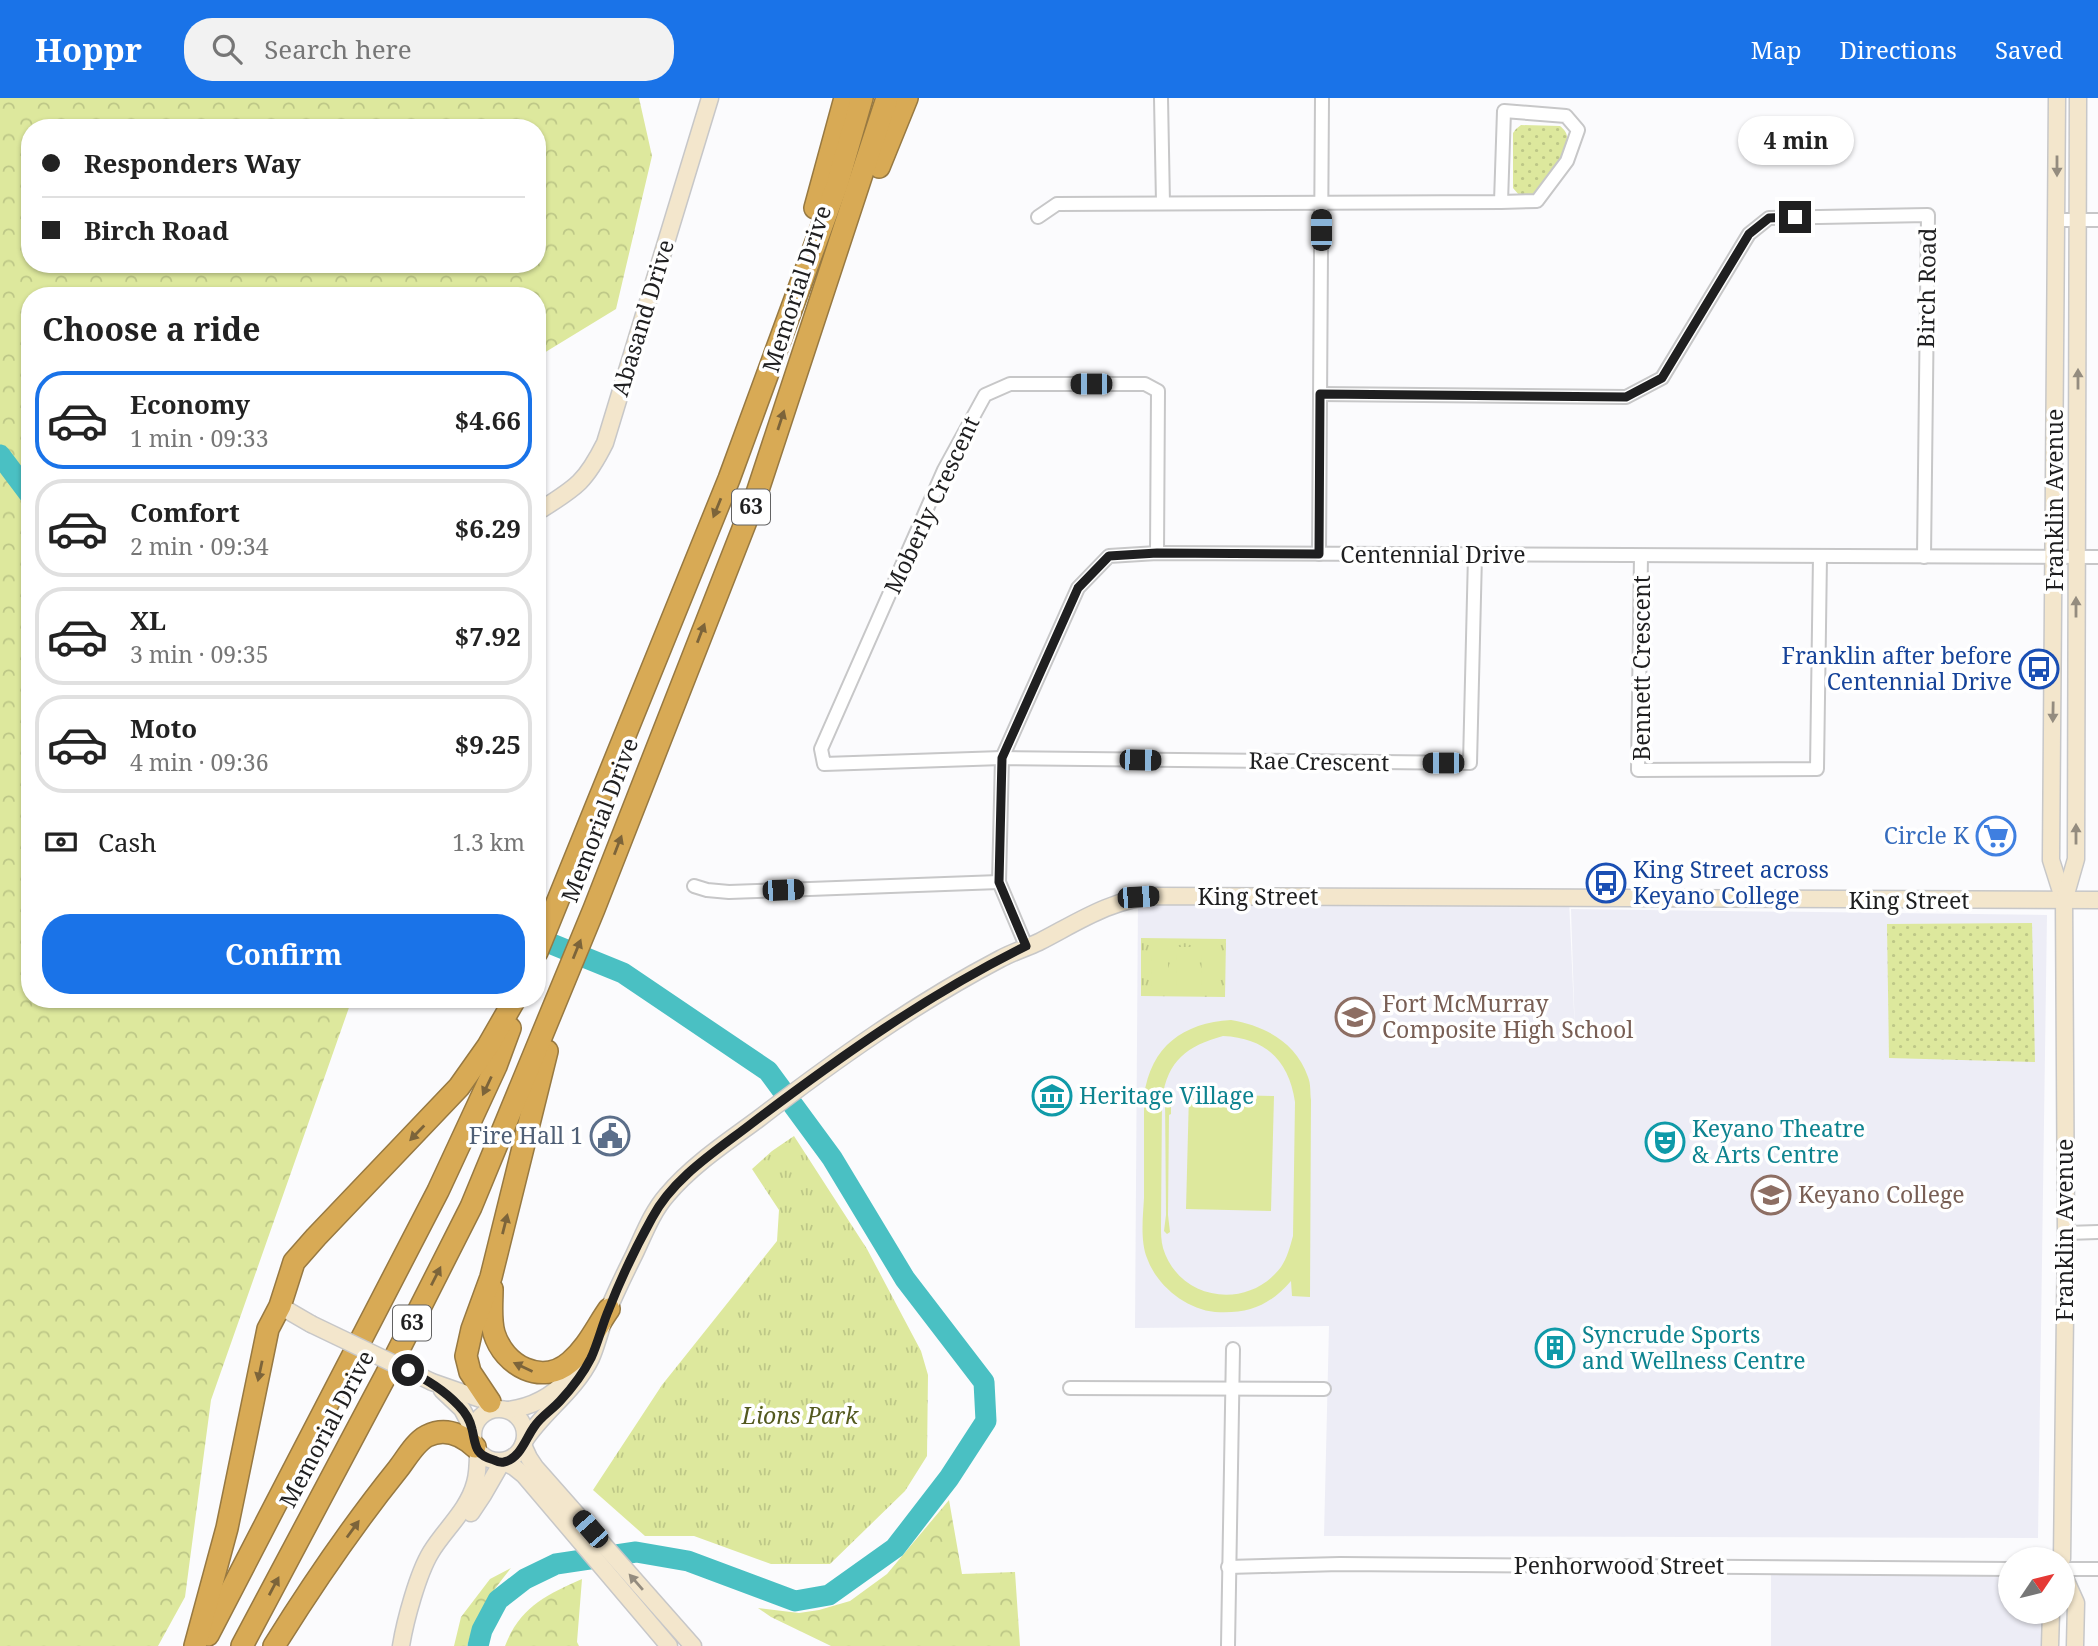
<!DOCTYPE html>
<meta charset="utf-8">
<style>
:root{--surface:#fff;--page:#f2f2f2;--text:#222;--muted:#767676;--line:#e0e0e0;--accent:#1a73e8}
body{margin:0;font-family:"Noto Serif",serif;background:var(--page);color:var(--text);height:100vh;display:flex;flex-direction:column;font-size:26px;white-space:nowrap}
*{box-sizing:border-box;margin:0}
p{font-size:23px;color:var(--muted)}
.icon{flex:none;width:38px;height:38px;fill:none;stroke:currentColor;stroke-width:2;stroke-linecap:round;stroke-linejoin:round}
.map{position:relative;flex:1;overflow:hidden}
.details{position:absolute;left:21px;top:189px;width:525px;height:721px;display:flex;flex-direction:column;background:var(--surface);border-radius:28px;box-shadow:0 2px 5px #0004}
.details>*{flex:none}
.top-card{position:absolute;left:21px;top:21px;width:525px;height:154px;border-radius:28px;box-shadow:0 2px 5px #0004;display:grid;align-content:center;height:154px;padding:0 21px;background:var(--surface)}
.needle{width:46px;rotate:55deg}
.tools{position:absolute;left:1998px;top:1449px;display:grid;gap:14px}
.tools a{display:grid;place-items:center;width:77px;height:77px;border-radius:50%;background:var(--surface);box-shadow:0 2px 5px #0004;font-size:35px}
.end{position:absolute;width:32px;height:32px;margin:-16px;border:9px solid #1f1f20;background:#fff;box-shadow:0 0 0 4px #fff}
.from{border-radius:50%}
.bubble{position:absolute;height:49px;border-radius:24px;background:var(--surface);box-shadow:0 2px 5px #0004;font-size:23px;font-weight:700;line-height:49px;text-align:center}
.car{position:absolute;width:21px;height:42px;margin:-21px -10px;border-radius:9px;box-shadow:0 0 5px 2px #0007;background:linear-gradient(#222 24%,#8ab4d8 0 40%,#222 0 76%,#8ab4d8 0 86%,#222 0)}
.top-card b{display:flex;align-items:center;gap:24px;height:66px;font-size:26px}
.top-card b+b{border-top:2px solid var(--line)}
.top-card i{width:18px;height:18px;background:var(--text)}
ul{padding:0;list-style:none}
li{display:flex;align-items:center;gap:21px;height:98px;margin:0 14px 10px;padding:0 7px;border:4px solid var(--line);border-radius:28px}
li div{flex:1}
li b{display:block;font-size:26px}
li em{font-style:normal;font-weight:700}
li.on{border-color:var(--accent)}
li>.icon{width:63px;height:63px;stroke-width:1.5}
h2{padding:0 21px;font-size:32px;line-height:84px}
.pay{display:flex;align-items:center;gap:18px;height:77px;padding:0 21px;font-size:26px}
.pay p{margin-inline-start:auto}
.action{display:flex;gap:14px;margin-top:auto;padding:14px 21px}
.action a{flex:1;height:80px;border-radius:28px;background:var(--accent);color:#fff;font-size:28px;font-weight:700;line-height:80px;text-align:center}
header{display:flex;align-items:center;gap:42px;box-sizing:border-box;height:98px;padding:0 35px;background:var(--accent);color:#fff}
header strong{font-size:33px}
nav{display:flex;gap:38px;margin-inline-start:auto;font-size:24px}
.search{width:490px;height:63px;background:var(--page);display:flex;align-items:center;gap:18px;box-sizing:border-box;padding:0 24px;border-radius:28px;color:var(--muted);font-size:26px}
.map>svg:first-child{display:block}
.built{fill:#ededf6}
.grass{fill:url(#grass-dots)}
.forest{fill:url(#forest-crowns);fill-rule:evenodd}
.park{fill:url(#park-tufts)}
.pitch{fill:#dde89d;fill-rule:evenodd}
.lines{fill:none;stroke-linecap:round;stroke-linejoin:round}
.river{stroke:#4ac0c3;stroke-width:21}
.street-casing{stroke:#c7c7c8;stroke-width:16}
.secondary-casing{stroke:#c7c7c8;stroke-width:19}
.highway-casing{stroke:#977942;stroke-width:24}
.street{stroke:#fff;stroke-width:12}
.secondary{stroke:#f3e6cc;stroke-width:16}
.highway{stroke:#d8aa55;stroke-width:21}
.secondary-bridge-casing{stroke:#c7c7c8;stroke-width:19;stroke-linecap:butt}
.secondary-bridge{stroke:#f3e6cc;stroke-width:16}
.oneway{fill:#948c7f}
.oneway2{fill:#7c643a}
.route{stroke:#1f1f20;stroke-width:9}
.labels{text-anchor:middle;stroke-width:7;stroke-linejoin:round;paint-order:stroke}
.shield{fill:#fff;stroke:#626263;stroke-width:2}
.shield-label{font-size:21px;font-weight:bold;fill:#1f1f20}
.street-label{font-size:23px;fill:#1f1f20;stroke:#fff}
.transit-label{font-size:23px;fill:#164399;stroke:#fff;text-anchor:end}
.shop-label{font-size:23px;fill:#366cbe;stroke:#fff;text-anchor:end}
.education-label{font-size:23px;fill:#785e54;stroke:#fff;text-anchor:start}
.culture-label{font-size:23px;fill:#0d838f;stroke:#fff;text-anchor:start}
.service-label{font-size:23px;fill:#4e5e75;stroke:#fff;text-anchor:end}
.park-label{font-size:23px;font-style:italic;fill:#53591f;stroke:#fff}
</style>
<header>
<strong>Hoppr</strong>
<div class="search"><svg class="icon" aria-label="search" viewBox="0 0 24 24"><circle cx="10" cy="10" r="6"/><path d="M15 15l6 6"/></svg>Search here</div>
<nav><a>Map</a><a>Directions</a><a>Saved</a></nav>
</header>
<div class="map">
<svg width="2098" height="1548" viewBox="0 0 2098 1548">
<defs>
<pattern id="grass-dots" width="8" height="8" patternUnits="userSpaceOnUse" patternTransform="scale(1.75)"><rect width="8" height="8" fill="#dde89d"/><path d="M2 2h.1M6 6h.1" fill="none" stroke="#bdc787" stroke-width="1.8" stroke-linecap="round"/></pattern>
<pattern id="forest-crowns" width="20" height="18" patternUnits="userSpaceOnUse" patternTransform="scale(1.75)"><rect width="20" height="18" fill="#dde89d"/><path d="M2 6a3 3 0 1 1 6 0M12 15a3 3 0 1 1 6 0" fill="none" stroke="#bdc787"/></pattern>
<pattern id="park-tufts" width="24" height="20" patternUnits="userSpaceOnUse" patternTransform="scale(1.75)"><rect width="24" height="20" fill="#dde89d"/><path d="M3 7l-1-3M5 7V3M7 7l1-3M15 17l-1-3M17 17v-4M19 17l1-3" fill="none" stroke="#bdc787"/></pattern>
</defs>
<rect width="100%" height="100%" fill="#fbfbfd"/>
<g class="built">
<polygon points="1138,799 1569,801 1575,936 1571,811 2047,817 2038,1440 1324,1438 1329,1228 1135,1230"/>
<polygon points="1771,1469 2011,1471 2011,1514 2051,1514 2050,1548 1771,1548"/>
</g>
<g class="grass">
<path d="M1521,27L1560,28C1565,32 1568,36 1567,43C1565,55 1543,96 1531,98C1527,99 1523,98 1519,97L1513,90V35L1516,31Z"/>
<polygon points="2032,825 2035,964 1889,960 1887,826"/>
</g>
<g class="forest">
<path d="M0,0H639L652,58L616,211L539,258H537V198H30V901H352L211,1302L185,1499L158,1548H0ZM30,30H537V166H30Z"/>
<polygon points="949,1402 962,1476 1015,1474 1020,1548 831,1548 771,1519 758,1510 799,1515 819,1512 850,1503 887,1476"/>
<path d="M511,1470C492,1493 475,1519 467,1548H454L461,1519L490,1481Z"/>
<path d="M582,1481L577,1544L579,1548H505C520,1509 546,1497 582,1481Z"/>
</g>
<g class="park">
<polygon points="1141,840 1226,841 1225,899 1141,898"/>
<polygon points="794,1038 867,1151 921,1253 928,1277 927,1358 905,1393 830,1466 771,1466 694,1438 645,1438 593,1392 662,1287 777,1143 779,1112 752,1071 772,1053"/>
</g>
<g class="pitch">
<polygon points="1177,849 1193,849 1193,888 1176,888"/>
<polygon points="1202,849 1218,849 1218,888 1201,888"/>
<polygon points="1152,850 1168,850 1168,889 1151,889"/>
<path d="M1231,922C1265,928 1296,944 1308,979C1311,986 1310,995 1311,1002L1310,1199L1292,1198L1291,1183C1269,1208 1249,1216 1215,1214C1186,1211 1157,1188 1147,1160C1140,1142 1143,1119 1144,1100C1144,1066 1144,1032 1144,998C1151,948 1183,925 1231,922ZM1223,938C1266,940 1289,963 1295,1004L1293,1138C1290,1149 1287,1160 1281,1169C1248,1213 1179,1203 1163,1150C1161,1143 1161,1135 1161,1128L1162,1001C1168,962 1187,948 1223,938Z"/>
<polygon points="1189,996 1274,998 1271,1113 1186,1111"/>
<polygon points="1165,998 1171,998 1171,1016 1169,1017 1168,1117 1170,1134 1167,1136 1164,1133 1166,1117"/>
</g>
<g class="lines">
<g class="river">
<polyline points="0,357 30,397"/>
<polyline points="478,1548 482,1532 498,1502 525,1481 556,1466 636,1454 688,1463 795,1503 829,1497 895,1450 949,1380 986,1323 984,1284 905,1181 832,1060 768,973 623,875 537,840"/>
</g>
<defs>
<g id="street">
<polyline points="1161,0 1163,105"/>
<polyline points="1038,119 1057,106 1501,104 1537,103 1567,63 1578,32 1566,18 1504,13 1501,104"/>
<polyline points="2057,122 2098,122"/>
<polyline points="1320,296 1626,299 1662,280 1749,136 1769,120 1928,117 1924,459"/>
<polyline points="1157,455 1158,293 1145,286 1010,286 985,297 944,372 821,651 824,666 1002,660 1470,665 1475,457"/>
<polyline points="1319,456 1322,0"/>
<polyline points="1641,458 1638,672 1817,671 1820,458"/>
<polyline points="694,788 707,792 729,794 999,784"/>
<polyline points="1026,848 999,784 1002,660 1078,490 1109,458 1157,455 2098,459"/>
<polyline points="2066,1135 2098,1134"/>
<polyline points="1070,1290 1324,1291"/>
<polyline points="1228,1469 1340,1466 2011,1471"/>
<polyline points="2063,1471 2098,1471"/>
<polyline points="1228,1548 1233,1251"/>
</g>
<g id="secondary">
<polyline points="2057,0 2051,762 2064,803"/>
<path d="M537,411H542C577,389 586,383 605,345L710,0"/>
<polyline points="280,1208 311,1226"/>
<polyline points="432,1284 492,1305"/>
<polyline points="442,1292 462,1311 473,1332"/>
<circle cx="499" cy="1337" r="26"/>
<path d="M508,1312C532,1309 551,1299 568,1281"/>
<path d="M525,1342C545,1312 575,1293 591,1260C596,1249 599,1236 603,1225C612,1201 623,1179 634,1157C644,1136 652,1114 667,1097C691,1068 727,1044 757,1022C834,963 914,906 1000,861C1013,854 1026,850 1039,844C1078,824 1111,801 1156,798L2098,802"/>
<polyline points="523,1347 529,1360 535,1369 693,1548"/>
<polyline points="504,1364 514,1369 524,1377 669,1548"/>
<polyline points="471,1415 483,1397 502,1364"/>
<polyline points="2062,1461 2066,1135 2064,803 2076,761 2078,0"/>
<polyline points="2063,1476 2076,1505 2075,1548"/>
<path d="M401,1548C405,1523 418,1475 431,1454C445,1431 468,1412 475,1385C478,1375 478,1364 478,1353"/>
<polyline points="2050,1548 2051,1514"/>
</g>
<g id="highway">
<polyline points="879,69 907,0"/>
<polyline points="815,110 845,0"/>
<polyline points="537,854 729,381 837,87 862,0"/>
<path d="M492,1191C492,1205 490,1221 494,1235C504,1268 542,1288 570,1264C587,1250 597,1228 609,1211"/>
<polyline points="490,1304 470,1274 466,1258 472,1231 491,1179 547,953"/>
<polyline points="208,1537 438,1093 496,968 510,930"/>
<polyline points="195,1548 227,1430 268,1231 280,1208 294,1164 316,1139 459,989 488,948 515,901"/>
<polyline points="242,1548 386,1277 471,1109 594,811 757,395 887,0"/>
<path d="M274,1548C312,1487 353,1427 398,1371C406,1361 415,1344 427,1338C445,1329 461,1336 475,1349"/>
</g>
</defs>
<use href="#street" class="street-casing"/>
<use href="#secondary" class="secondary-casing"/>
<use href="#highway" class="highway-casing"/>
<use href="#street" class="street"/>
<use href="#secondary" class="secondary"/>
<use href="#highway" class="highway"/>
<defs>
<polyline id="secondary-bridge" points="311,1226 432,1284"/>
</defs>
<use href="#secondary-bridge" class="secondary-bridge-casing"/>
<use href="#secondary-bridge" class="secondary-bridge"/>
</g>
<defs><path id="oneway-solid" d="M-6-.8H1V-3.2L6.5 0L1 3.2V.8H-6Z" transform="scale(1.75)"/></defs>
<g class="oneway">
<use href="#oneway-solid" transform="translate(2057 68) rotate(90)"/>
<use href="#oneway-solid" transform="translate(2078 281) rotate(-90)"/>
<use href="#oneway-solid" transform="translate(2076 509) rotate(-90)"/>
<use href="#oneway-solid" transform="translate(2053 614) rotate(91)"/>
<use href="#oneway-solid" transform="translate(2076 736) rotate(-90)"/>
<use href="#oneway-solid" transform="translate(636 1484) rotate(-131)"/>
</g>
<g class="oneway2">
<use href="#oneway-solid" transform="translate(781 322) rotate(-72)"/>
<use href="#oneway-solid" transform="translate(717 410) rotate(112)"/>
<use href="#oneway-solid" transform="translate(701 535) rotate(-69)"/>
<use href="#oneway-solid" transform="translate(618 747) rotate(-69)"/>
<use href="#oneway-solid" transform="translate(577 851) rotate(-68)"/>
<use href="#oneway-solid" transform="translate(487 988) rotate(115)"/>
<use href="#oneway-solid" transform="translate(417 1035) rotate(134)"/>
<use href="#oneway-solid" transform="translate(505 1126) rotate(-76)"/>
<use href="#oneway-solid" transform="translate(436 1178) rotate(-63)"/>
<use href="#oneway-solid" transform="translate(523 1269) rotate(-155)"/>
<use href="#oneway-solid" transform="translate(260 1273) rotate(102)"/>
<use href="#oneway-solid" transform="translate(353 1431) rotate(-54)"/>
<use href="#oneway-solid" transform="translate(274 1488) rotate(-62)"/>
</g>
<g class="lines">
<path class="route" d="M408,1272C427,1282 444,1292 459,1308C465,1314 470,1322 472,1331C476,1347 474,1357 494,1362C496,1363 501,1365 504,1364C520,1361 526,1340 534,1329C541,1318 552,1312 560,1303C572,1290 583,1276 591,1260C598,1245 602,1227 609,1211C621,1180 636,1149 652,1120C673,1080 716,1053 751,1026C838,960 927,897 1026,848L999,784L1002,660L1078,490L1109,458L1157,455L1319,456L1320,296L1626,299L1662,280L1749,136L1769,120L1795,119"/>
</g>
<defs>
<symbol id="bus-ring" viewBox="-11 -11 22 22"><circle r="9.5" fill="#fff" stroke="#1a4fb4" stroke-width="1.5"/><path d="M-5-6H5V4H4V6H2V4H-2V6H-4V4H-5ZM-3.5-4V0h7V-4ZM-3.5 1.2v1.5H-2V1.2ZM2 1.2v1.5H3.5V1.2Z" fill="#1a4fb4"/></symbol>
<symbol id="supermarket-ring" viewBox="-11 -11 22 22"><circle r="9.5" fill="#fff" stroke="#3f7fe0" stroke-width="1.5"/><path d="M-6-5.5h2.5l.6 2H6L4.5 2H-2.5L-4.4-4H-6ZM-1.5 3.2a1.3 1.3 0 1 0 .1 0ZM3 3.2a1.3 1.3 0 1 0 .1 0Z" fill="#3f7fe0"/></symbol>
<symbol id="school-ring" viewBox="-11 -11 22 22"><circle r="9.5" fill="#fff" stroke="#8d6e63" stroke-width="1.5"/><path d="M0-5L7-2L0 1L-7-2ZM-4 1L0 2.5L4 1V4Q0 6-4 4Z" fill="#8d6e63"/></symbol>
<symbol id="museum-ring" viewBox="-11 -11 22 22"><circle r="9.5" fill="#fff" stroke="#0f9aa8" stroke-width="1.5"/><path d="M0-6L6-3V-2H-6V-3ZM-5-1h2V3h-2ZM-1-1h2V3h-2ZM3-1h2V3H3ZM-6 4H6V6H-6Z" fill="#0f9aa8"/></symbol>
<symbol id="civic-ring" viewBox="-11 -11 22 22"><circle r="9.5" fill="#fff" stroke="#5c6f8a" stroke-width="1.5"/><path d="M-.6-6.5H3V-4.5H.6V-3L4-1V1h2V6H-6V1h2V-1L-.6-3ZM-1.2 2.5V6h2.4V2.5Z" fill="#5c6f8a"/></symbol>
<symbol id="theatre-ring" viewBox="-11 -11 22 22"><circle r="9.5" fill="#fff" stroke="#0f9aa8" stroke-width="1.5"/><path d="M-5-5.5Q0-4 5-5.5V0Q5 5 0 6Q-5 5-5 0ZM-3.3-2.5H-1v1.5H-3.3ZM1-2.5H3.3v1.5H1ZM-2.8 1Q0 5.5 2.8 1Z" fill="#0f9aa8"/></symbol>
<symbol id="university-ring" viewBox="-11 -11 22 22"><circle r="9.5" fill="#fff" stroke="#8d6e63" stroke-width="1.5"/><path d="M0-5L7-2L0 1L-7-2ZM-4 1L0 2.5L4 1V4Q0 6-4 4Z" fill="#8d6e63"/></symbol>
<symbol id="building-ring" viewBox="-11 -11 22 22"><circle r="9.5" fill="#fff" stroke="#0f9aa8" stroke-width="1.5"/><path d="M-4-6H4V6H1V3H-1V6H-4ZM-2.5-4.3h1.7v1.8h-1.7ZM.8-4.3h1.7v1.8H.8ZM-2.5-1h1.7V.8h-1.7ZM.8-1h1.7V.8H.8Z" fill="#0f9aa8"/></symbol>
</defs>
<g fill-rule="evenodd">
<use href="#bus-ring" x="2017" y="549" width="44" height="44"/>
<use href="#supermarket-ring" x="1974" y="716" width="44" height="44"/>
<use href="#bus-ring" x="1584" y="763" width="44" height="44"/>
<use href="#school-ring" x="1333" y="897" width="44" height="44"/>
<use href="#museum-ring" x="1030" y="976" width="44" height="44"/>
<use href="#civic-ring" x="588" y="1016" width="44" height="44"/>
<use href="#theatre-ring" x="1643" y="1022" width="44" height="44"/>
<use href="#university-ring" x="1749" y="1075" width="44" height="44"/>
<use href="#building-ring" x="1533" y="1228" width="44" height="44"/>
</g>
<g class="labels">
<g class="shield">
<rect x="732" y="391.5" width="38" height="35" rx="5"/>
<rect x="393" y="1207.5" width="38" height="35" rx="5"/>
</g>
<g class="shield-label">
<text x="751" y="416">63</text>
<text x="412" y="1232">63</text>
</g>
<g class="street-label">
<text transform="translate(1927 190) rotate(-89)" y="8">Birch Road</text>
<text transform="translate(797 191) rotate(-72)" y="8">Memorial Drive</text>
<text transform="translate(643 220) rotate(-73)" y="8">Abasand Drive</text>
<text transform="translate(2055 402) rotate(-90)" y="8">Franklin Avenue</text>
<text transform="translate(932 407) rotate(-65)" y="8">Moberly Crescent</text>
<text x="1433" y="465">Centennial Drive</text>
<text transform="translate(1642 570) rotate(-90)" y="8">Bennett Crescent</text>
<text transform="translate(1319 664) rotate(1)" y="8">Rae Crescent</text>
<text transform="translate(600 722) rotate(-69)" y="8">Memorial Drive</text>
<text x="1258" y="807">King Street</text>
<text x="1909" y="811">King Street</text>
<text transform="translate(2065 1132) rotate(-90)" y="8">Franklin Avenue</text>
<text transform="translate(327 1331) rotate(-62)" y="8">Memorial Drive</text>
<text x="1619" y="1476">Penhorwood Street</text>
</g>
<g class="transit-label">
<text x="2012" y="566">Franklin after before<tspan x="2012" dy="26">Centennial Drive</tspan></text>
<text x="1633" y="780" text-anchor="start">King Street across<tspan x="1633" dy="26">Keyano College</tspan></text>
</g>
<g class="shop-label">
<text x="1969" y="746">Circle K</text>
</g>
<g class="education-label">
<text x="1382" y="914">Fort McMurray<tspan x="1382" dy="26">Composite High School</tspan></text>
<text x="1798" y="1105">Keyano College</text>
</g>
<g class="culture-label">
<text x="1079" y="1006">Heritage Village</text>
<text x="1692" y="1039">Keyano Theatre<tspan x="1692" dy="26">&amp; Arts Centre</tspan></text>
<text x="1582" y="1245">Syncrude Sports<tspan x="1582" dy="26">and Wellness Centre</tspan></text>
</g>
<g class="service-label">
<text x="583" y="1046">Fire Hall 1</text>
</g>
<g class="park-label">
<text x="800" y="1326">Lions Park</text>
</g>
</g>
</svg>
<div class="tools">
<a><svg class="needle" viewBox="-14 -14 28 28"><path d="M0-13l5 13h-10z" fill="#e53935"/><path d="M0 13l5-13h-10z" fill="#767676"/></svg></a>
</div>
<i class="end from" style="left:408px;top:1272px"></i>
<i class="end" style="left:1795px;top:119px"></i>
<div class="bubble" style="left:1738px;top:18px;width:116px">4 min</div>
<i class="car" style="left:1321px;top:132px;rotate:0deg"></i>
<i class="car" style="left:1091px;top:286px;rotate:270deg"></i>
<i class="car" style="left:1140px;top:662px;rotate:91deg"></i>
<i class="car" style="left:1443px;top:665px;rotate:270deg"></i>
<i class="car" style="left:783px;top:792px;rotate:88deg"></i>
<i class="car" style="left:1138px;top:799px;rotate:86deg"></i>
<i class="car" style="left:590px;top:1431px;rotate:319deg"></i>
<div class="top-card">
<b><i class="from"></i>Responders Way</b>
<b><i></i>Birch Road</b>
</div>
<section class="details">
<h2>Choose a ride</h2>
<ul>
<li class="on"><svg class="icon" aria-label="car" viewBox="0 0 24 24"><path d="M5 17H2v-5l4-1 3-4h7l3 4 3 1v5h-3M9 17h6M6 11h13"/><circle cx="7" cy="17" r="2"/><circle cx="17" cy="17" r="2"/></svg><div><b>Economy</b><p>1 min · 09:33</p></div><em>$4.66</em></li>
<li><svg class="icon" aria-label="car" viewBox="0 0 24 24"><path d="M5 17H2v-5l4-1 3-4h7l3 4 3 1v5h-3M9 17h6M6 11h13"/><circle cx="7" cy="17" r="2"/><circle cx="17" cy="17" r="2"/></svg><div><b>Comfort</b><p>2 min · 09:34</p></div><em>$6.29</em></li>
<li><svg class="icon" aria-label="car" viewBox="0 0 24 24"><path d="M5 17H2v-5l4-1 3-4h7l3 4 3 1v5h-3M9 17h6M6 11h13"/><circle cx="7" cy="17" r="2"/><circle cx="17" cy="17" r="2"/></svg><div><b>XL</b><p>3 min · 09:35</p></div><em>$7.92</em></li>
<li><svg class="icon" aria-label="car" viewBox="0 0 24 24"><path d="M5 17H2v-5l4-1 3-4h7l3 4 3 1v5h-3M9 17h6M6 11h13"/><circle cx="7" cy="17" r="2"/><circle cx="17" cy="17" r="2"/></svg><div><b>Moto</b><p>4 min · 09:36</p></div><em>$9.25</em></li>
</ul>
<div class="pay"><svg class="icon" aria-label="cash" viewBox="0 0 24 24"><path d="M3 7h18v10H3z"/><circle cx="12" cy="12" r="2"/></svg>Cash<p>1.3 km</p></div>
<div class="action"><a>Confirm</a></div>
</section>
</div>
